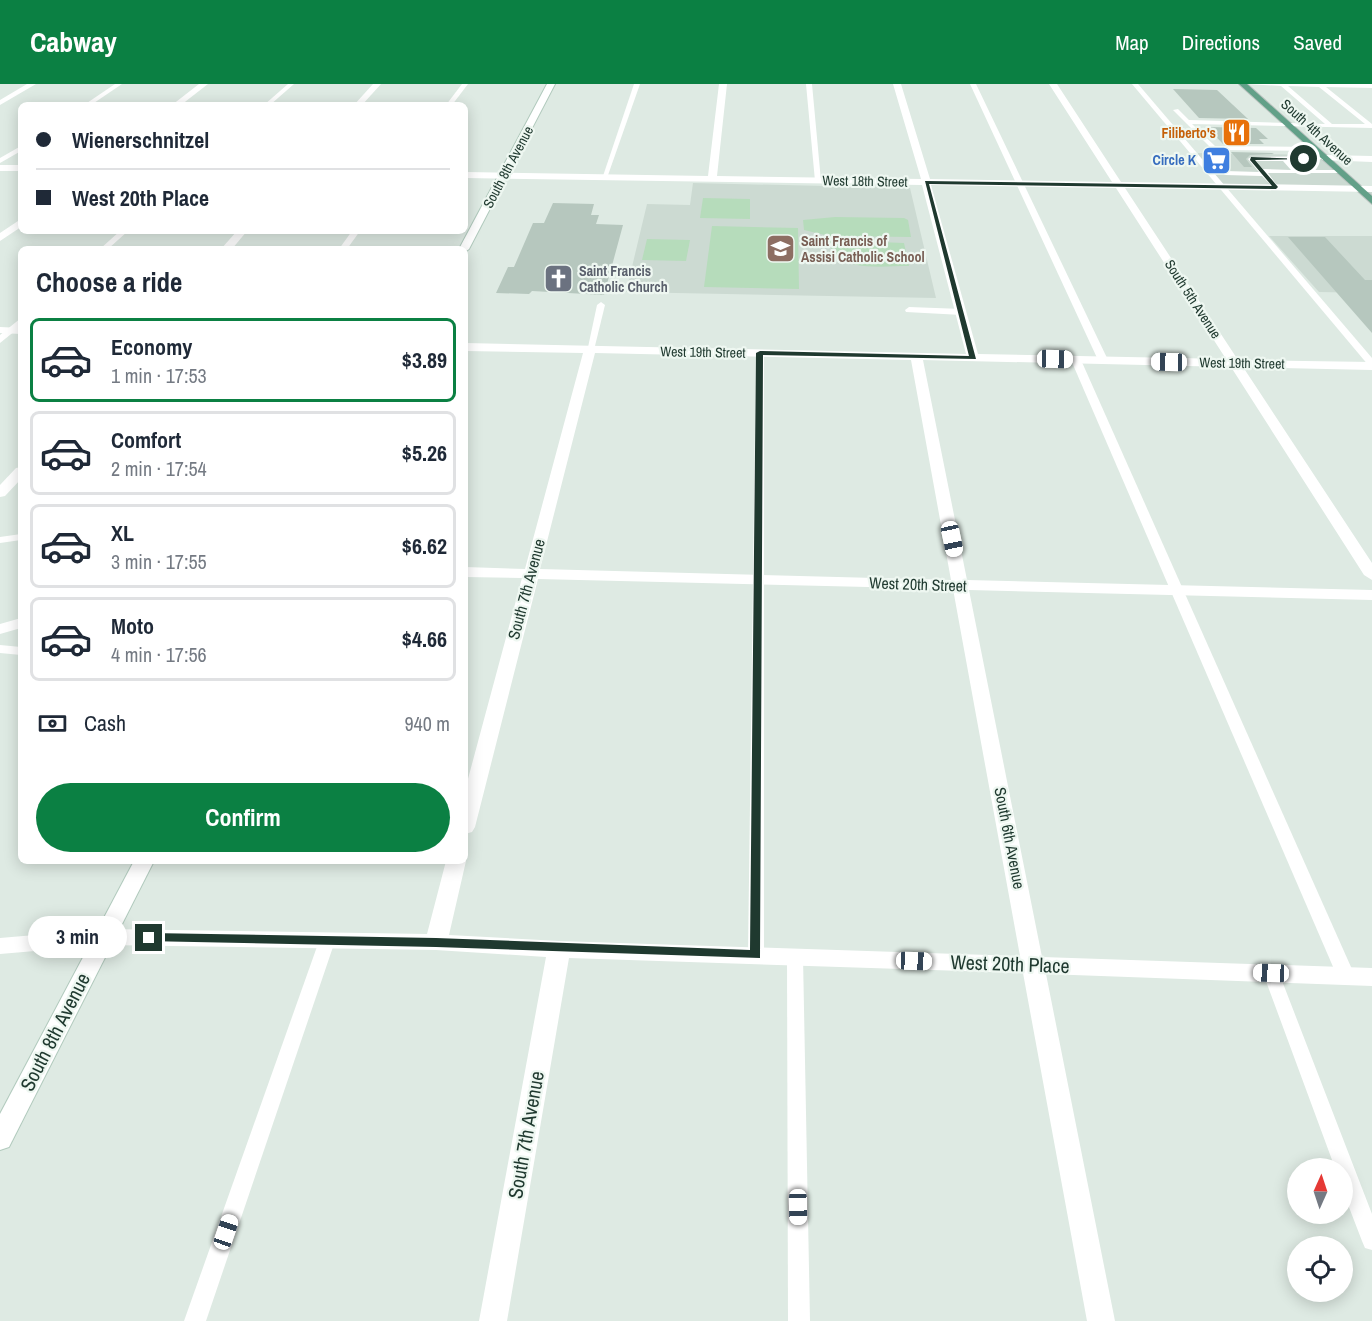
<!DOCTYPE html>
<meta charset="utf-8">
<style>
:root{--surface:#fff;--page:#f6f6f7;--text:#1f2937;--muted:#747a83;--line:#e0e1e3;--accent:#0b8043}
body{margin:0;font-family:"Archivo Narrow",sans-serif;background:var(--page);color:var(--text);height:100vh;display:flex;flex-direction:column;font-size:22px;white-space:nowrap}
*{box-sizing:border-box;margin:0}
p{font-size:20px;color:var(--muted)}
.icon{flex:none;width:33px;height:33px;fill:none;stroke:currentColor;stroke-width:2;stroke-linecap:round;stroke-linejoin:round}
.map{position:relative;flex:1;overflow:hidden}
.drawer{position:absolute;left:18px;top:162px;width:450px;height:618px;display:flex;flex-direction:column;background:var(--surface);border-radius:9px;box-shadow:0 3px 15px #0003}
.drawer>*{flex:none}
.hud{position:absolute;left:18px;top:18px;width:450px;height:132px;border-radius:9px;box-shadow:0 3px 15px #0003;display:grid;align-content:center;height:132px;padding:0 18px;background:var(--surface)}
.needle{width:39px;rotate:3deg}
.fabs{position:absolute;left:1287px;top:1074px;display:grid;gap:12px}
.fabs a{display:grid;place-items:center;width:66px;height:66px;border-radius:50%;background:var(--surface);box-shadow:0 3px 15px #0003;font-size:30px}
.end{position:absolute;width:27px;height:27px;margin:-14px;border:8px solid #1f392f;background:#fff;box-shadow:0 0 0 3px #fff}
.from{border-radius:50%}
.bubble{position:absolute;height:42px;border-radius:21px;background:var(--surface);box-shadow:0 3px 15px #0003;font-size:20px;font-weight:700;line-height:42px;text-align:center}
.car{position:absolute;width:18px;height:36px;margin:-18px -9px;border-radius:8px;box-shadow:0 0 4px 2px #0007;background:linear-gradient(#fff 24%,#345 0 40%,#fff 0 76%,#345 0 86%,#fff 0)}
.hud b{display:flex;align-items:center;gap:21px;height:57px;font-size:22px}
.hud b+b{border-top:2px solid var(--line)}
.hud i{width:15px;height:15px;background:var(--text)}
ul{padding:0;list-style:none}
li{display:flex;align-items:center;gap:18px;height:84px;margin:0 12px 9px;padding:0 6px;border:3px solid var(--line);border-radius:9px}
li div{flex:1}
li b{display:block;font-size:22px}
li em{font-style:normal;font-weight:700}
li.current{border-color:var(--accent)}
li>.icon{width:54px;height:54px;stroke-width:1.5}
h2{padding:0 18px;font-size:27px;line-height:72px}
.pay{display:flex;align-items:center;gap:15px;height:66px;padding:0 18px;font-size:22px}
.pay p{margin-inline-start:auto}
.action{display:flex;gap:12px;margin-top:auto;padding:12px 18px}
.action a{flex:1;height:69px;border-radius:36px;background:var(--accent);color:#fff;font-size:24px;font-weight:700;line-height:69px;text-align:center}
header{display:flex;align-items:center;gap:36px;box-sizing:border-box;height:84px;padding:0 30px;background:var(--accent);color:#fff}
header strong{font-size:28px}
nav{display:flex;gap:33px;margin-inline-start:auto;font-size:21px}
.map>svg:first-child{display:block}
.built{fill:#ccdad2}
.green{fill:#b6dcbb}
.building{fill:#b6c7be}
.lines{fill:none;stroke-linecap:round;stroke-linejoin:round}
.secondary-casing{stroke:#b1cabd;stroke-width:2}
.primary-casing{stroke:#bcc4c1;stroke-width:2}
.lane{fill:#fff;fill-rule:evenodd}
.street{fill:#fff;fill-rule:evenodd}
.secondary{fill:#fff;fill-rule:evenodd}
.primary{fill:#62a088;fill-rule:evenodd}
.route{fill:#1f392f}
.labels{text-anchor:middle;stroke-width:4.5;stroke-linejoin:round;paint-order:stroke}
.far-street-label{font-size:14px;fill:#1f392f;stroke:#eef7f1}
.far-food-label{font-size:14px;font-weight:bold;fill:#c56008;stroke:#eef7f1;text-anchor:end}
.far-shop-label{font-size:14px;font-weight:bold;fill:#366cbe;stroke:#eef7f1;text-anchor:end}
.far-education-label{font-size:14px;font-weight:bold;fill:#785e54;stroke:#eef7f1;text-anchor:start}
.far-worship-label{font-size:14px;font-weight:bold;fill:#5b616d;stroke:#eef7f1;text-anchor:start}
.street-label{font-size:16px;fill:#1f392f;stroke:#eef7f1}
.near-street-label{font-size:20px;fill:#1f392f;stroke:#eef7f1}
</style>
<header>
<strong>Cabway</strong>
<nav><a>Map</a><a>Directions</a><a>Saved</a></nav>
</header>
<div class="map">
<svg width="1372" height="1237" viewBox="0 0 1372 1237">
<rect width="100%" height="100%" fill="#deeae3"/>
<g class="built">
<polygon points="1192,69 1322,71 1359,105 1372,105 1372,117 1360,105 1220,103"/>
<polygon points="693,99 910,104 936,214 626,208 647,120 690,121"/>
<polygon points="1269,152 1372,152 1372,209 1319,208"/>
</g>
<g class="green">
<polygon points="703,114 750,115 750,135 700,134"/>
<polygon points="835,133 904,134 908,136 911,153 829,152 804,146 803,136"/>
<polygon points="712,142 798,144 799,205 704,203"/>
<polygon points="647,155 690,156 686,177 642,176"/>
<path d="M830,156L904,159L909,182C885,182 851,187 832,170Z"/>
</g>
<g class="building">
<polygon points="1173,5 1217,6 1248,35 1199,34"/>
<polygon points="1207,43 1256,44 1268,55 1259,55 1264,60 1223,60"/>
<polygon points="1231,68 1272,69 1274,70 1250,71 1246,75 1252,83 1244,83"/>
<polygon points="553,119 594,120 591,131 599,131 596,140 623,141 604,211 532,207 529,210 496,209 508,183 514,183 533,139 544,139"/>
<polygon points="1288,153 1325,153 1365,196 1372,196 1372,249"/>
</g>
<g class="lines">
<defs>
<g id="secondary">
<polygon points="547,0 555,0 469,165 465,168 465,165 459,165"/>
<polygon points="134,777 154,777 9,1063 0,1066 0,1030"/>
</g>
<polygon id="primary" points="1239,0 1247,0 1372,112 1372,120"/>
</defs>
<use href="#secondary" class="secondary-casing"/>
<use href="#primary" class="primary-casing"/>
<g class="lane">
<polygon points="115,0 122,0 91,21 84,21"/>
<polygon points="288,0 294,0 270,21 264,21"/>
<polygon points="462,0 468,0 452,21 446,21"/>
<polygon points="634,0 640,0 607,94 602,95"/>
<polygon points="806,0 812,0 821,97 818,99 815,97"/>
<polygon points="970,0 976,0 1108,276 1106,278 1098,276"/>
<polygon points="1132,0 1138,0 1372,274 1372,283 1369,282"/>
<path d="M1246,0H1372V4L1326,3L1372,40V44L1192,40L1215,62L1316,63L1319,65L1316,67L1213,66L1173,26L1178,25L1189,36L1325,40L1281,2ZM1288,2L1319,3L1365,40H1332Z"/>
<polygon points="21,62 21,67 0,79 0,74"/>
<path d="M1325,72L1327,75L1290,76L1299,86H1341L1343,89H1268L1279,104L1276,106L1262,92L1225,91L1222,89L1225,87L1259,88L1248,75L1251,73ZM1256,77H1283L1291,86L1263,85Z"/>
<polygon points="120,147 128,147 108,165 100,165"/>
<polygon points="352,147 360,147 347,165 339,165"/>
<polygon points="601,218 605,221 594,266 587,268 597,221"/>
<polygon points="909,223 962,225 966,228 962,231 906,228 905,226"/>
<polygon points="21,234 21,242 0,259 0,251"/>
<polygon points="760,266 764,269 764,871 762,875 756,877 750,875 748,871 756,269"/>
<polygon points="1076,273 1081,276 1355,892 1352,897 1346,898 1340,897 1337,892 1071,276"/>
<polygon points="21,450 21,456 0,459 0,453"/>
<polygon points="0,561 21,563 21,571 0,569"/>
<polygon points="327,851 333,853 335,857 206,1237 184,1237 319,857 321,853"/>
<polygon points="795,867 801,869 803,873 810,1237 788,1237 787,873 789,869"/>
<polygon points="1271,883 1277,884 1279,889 1372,1130 1372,1166 1365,1164 1362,1157 1342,1105 1342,1084 1335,1084 1263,889 1265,884"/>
</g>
<g class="street">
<polygon points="27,0 36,0 0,21 0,16"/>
<polygon points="199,0 208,0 181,21 172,21"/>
<polygon points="373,0 381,0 362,21 354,21"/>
<path d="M719,0H727L717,92L921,95L893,0H901L930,95L1112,98L1049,0H1057L1121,98L1372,102V108L1125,104L1238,276L1372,278V286L1243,283L1372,479V496L1364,491L1231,283L923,276L967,496L1372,506V516L969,506L1042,873L1372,884V902L1046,890L1115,1237H1087L1023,889L569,874L507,1237H479L546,873L436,866L105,861L0,870V854L105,845L427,850L446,777H465V775L466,777L449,851L559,857L1020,872L953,505L538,495L475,743L472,748L465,750V706L522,494L465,493V483L525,485L583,269L465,267V259L966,270L922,101L465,94V88L708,92ZM931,101L1116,104L1226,275L978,270ZM595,269L911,276L951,496L540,485Z"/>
<polygon points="1325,71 1372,72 1372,78 1322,76 1322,72"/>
<rect x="0" y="81" width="21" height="6"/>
<polygon points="21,135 21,143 0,157 0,149"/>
<polygon points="237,147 247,147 232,165 221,165"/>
<polygon points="0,243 21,244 21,250 0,249"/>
<polygon points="21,383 21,395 5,412 0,413 0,401 16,384"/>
<polygon points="21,534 21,544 0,550 0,540"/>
</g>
<use href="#secondary" class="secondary"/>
<use href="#primary" class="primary"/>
</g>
<polygon class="route" points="1251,73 1306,75 1255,76 1278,103 1276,105 929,100 976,275 763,271 760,874 436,863 145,857 143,854 149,849 436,854 750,866 756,269 760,267 969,272 925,97 1272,102 1250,76"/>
<defs>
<symbol id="restaurant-square" viewBox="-11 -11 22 22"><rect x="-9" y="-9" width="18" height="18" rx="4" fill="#e8710a" stroke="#eef7f1"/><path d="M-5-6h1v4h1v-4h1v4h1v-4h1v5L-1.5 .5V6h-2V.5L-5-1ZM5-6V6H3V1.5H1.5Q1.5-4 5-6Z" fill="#fff"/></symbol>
<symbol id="supermarket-square" viewBox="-11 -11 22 22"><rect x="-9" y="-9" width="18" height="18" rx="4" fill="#3f7fe0" stroke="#eef7f1"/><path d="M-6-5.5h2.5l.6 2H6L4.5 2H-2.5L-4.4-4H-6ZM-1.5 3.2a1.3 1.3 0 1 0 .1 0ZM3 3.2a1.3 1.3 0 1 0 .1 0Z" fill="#fff"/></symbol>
<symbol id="school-square" viewBox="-11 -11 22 22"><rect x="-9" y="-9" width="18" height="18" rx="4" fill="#8d6e63" stroke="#eef7f1"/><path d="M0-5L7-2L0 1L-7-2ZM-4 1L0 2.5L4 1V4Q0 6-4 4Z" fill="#fff"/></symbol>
<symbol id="church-square" viewBox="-11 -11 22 22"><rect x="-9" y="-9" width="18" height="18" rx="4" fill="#6b7280" stroke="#eef7f1"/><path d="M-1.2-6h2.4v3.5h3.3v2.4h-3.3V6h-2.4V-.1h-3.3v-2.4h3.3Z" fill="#fff"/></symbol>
</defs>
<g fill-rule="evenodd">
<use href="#restaurant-square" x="1220" y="32" width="33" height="33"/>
<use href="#supermarket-square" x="1200" y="60" width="33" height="33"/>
<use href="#school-square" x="764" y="148" width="33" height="33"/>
<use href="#church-square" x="542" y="178" width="33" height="33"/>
</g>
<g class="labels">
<g class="far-street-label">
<text transform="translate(1317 48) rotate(42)" y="5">South 4th Avenue</text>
<text transform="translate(508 83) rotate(-62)" y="5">South 8th Avenue</text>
<text transform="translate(865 97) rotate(1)" y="5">West 18th Street</text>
<text transform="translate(1193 215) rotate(57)" y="5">South 5th Avenue</text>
<text transform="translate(703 268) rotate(1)" y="5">West 19th Street</text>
<text transform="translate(1242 279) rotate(1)" y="5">West 19th Street</text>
</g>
<g class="far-food-label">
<text x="1216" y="54">Filiberto's</text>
</g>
<g class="far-shop-label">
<text x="1196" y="81">Circle K</text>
</g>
<g class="far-education-label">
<text x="801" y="162">Saint Francis of<tspan x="801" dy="16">Assisi Catholic School</tspan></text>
</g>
<g class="far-worship-label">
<text x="579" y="192">Saint Francis<tspan x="579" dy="16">Catholic Church</tspan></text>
</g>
<g class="street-label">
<text transform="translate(918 500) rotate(2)" y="6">West 20th Street</text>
<text transform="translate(526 505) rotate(-75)" y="6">South 7th Avenue</text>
<text transform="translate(1010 754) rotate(79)" y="6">South 6th Avenue</text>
</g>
<g class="near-street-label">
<text transform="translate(1010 880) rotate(2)" y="7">West 20th Place</text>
<text transform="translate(55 948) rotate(-63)" y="7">South 8th Avenue</text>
<text transform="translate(526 1051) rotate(-80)" y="7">South 7th Avenue</text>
</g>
</g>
</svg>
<div class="fabs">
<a><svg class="needle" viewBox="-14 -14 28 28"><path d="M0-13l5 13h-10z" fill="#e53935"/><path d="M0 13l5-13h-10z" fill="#747a83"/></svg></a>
<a><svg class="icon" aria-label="locate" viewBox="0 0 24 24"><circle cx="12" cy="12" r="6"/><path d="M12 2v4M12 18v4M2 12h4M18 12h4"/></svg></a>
</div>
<i class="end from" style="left:1304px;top:75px"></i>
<i class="end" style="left:149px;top:854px"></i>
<div class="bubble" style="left:28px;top:832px;width:99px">3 min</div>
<i class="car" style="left:1055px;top:275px;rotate:91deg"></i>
<i class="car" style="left:1169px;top:278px;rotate:271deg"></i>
<i class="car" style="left:952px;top:455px;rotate:168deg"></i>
<i class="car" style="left:914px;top:877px;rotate:92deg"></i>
<i class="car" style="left:1271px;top:889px;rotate:272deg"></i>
<i class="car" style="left:798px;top:1123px;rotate:179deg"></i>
<i class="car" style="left:226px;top:1148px;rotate:19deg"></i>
<div class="hud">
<b><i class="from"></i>Wienerschnitzel</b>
<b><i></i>West 20th Place</b>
</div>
<section class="drawer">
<h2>Choose a ride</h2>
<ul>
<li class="current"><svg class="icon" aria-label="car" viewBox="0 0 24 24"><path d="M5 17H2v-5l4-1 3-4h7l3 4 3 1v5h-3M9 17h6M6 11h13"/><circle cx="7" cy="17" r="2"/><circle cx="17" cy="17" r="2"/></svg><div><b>Economy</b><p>1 min · 17:53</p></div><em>$3.89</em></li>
<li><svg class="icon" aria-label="car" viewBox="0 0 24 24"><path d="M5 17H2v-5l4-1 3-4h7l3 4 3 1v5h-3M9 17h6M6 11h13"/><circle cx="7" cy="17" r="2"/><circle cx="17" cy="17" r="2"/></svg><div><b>Comfort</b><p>2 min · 17:54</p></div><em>$5.26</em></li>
<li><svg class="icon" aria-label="car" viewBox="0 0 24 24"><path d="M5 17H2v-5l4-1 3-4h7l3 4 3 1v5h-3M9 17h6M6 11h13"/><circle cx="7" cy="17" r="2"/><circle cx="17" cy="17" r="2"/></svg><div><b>XL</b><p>3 min · 17:55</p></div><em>$6.62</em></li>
<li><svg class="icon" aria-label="car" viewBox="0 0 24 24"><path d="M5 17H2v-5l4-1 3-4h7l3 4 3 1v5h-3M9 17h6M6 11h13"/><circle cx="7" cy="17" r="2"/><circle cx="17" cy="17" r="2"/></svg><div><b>Moto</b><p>4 min · 17:56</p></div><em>$4.66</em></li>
</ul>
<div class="pay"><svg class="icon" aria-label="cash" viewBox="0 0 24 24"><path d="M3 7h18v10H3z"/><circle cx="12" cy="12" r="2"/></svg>Cash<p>940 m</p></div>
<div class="action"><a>Confirm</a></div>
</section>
</div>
